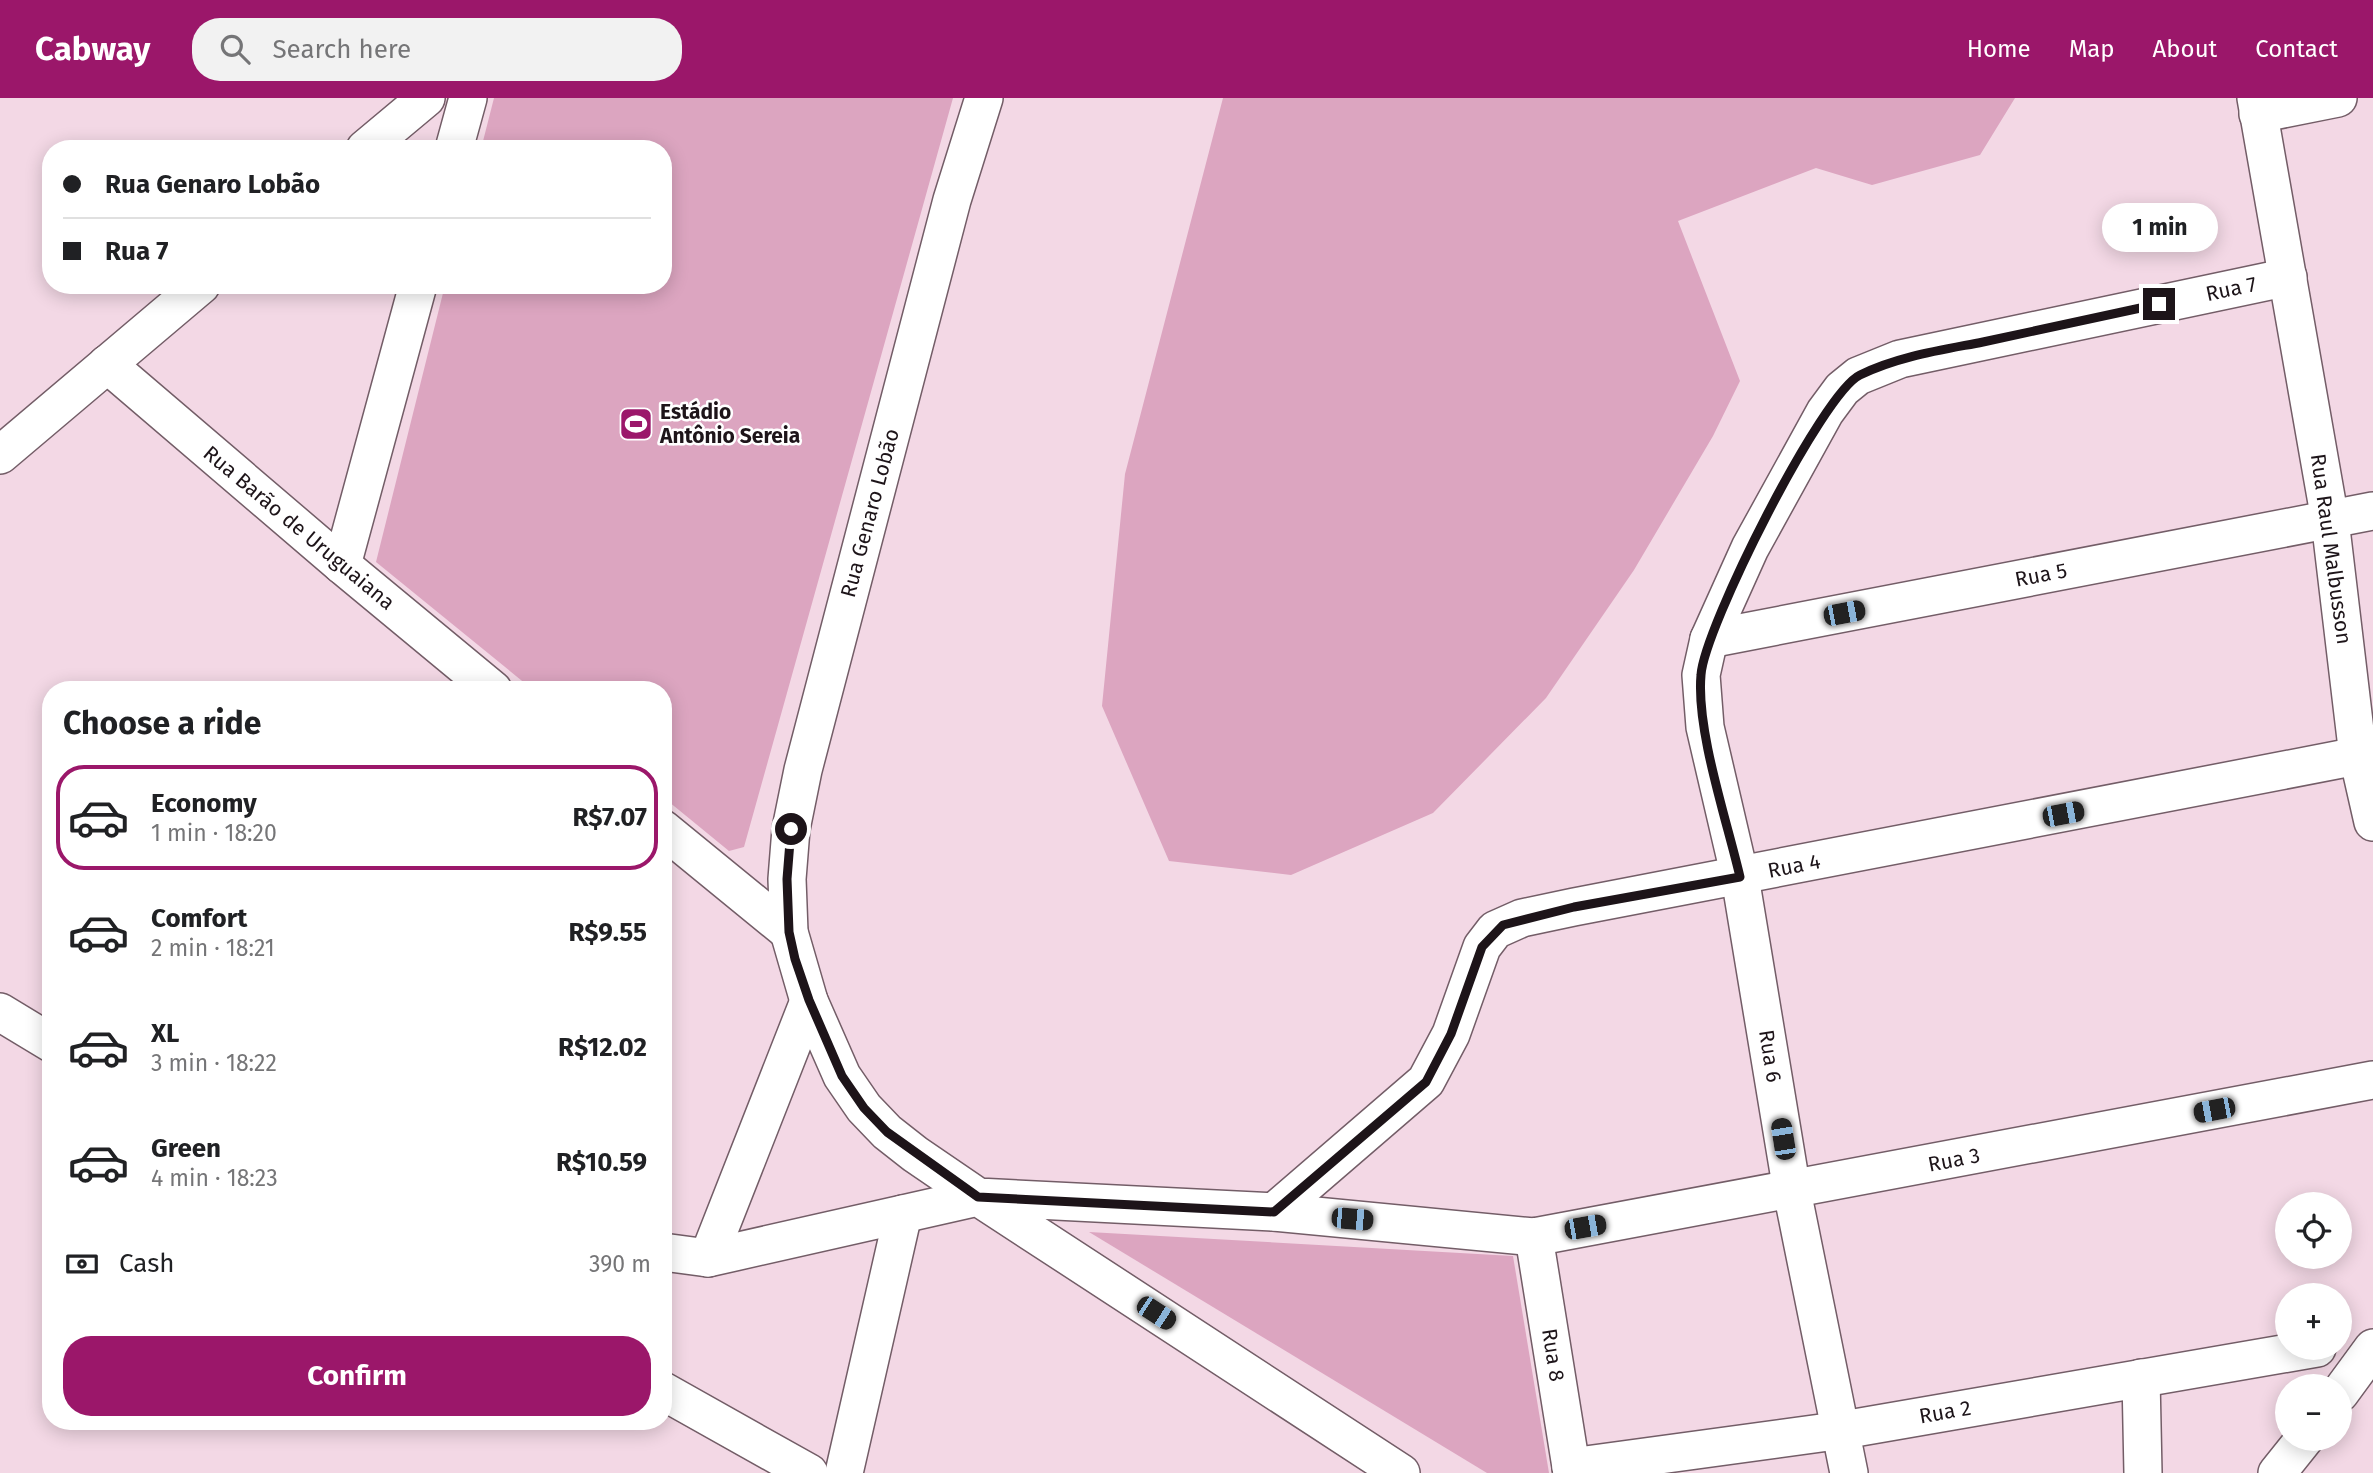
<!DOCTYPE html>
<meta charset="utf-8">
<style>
:root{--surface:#fff;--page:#f2f2f2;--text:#202124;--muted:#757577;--line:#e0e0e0;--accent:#9b176a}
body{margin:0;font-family:"Fira Sans",sans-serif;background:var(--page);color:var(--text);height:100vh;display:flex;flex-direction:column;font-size:26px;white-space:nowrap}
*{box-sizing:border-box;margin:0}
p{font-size:23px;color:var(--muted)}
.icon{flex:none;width:38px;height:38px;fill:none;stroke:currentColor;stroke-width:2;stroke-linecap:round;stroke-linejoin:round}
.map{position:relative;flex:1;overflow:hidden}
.details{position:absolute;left:42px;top:583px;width:630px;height:749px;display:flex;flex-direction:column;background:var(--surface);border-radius:28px;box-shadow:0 4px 18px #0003}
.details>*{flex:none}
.top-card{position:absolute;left:42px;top:42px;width:630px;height:154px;border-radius:28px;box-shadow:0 4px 18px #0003;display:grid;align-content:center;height:154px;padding:0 21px;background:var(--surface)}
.buttons{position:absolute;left:2275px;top:1094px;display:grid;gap:14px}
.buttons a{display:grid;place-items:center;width:77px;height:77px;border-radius:50%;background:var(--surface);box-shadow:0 4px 18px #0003;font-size:35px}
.end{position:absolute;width:32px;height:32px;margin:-16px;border:9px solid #1d1419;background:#fff;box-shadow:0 0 0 4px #fff}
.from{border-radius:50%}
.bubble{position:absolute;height:49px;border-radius:24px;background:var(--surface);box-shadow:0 4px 18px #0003;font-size:23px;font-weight:700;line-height:49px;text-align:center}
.car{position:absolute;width:21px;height:42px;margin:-21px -10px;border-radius:9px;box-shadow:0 0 5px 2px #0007;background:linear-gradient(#222 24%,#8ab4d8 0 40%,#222 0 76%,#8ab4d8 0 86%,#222 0)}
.top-card b{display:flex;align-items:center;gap:24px;height:66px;font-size:26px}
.top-card b+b{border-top:2px solid var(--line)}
.top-card i{width:18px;height:18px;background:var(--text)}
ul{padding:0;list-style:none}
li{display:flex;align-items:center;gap:21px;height:105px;margin:0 14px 10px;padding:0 7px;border:4px solid transparent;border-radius:28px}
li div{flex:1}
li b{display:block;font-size:26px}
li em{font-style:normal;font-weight:700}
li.current{border-color:var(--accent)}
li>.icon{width:63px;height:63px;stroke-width:1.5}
h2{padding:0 21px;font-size:32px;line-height:84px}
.pay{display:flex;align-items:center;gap:18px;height:77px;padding:0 21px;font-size:26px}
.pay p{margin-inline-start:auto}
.primary-button{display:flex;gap:14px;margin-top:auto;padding:14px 21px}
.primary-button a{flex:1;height:80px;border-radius:28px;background:var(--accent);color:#fff;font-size:28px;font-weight:700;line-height:80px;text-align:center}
header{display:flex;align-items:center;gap:42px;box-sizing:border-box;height:98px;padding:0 35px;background:var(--accent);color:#fff}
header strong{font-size:33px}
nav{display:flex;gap:38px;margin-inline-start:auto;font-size:24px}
.search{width:490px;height:63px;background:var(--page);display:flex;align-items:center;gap:18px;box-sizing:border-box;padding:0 24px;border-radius:28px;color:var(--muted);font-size:26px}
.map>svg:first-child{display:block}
.green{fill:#dca5c0}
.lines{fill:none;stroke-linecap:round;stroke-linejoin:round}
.street-casing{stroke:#735d67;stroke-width:40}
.street{stroke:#fff;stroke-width:37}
.route{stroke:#1d1419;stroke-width:9}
.labels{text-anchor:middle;stroke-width:5;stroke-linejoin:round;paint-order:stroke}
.street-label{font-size:21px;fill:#1d1419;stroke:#fff}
.poi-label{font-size:21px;font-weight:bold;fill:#1d1419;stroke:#fff;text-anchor:start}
</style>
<header>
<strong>Cabway</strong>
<div class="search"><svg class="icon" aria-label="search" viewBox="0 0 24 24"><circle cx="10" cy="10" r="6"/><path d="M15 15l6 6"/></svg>Search here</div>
<nav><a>Home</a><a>Map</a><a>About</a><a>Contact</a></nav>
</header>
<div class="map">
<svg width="2373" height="1375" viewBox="0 0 2373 1375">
<rect width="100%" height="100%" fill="#f3d8e5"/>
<g class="green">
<polygon points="494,0 953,0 744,749 729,753 663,699 663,592 532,591 376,464 445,187 663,187 663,51 481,51"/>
<polygon points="1223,0 2015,0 1980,57 1872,87 1816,70 1678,123 1740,283 1713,338 1634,472 1546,600 1433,715 1291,777 1169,763 1102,608 1125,376"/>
<polygon points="1089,1134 1513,1158 1549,1375 1487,1375"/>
</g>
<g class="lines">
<defs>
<g id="street">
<polyline points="984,0 952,102 803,672 791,731 787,781 789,834 809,903 842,978 864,1010 887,1034 915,1056 978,1099 1274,1114 1534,1139 2373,982"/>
<polyline points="2256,0 2330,422 2358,658 2373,724"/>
<polyline points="2258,16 2338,0"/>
<polyline points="365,51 426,0"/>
<polyline points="454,51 468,0"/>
<polyline points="107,266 342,467 493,592"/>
<polyline points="0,357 201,187"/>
<polyline points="342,467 418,187"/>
<polyline points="1709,541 2373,413"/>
<polyline points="663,731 789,834"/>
<polyline points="0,914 51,945"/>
<polyline points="1274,1114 1426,983 1451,936 1482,849 1495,832 1522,820 1574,809 2373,655"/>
<polyline points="1534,1139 1572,1375"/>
<polyline points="663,1154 708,1160 978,1099 1401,1375"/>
<polyline points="708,1160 809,903"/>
<polyline points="2141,1280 2143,1375"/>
<polyline points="663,1293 809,1375"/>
<polyline points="2340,1295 2373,1250"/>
<polyline points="1571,1369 1843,1332 2317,1250"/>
<polyline points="844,1375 903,1116"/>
<polyline points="1849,1375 1792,1093 1740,779 1705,629 1701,577 1709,541 1750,450 1825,314 1842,291 1858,278 1900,261 2288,179"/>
<polyline points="2277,1375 2305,1340"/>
</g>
</defs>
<use href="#street" class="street-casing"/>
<use href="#street" class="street"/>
</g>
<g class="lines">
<path class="route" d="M791,731L787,781L789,834L795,861L809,902L842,978L864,1010L887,1034L978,1099L1274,1114L1426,984L1451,936L1482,849L1503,827L1574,809L1740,779C1727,723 1696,632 1701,577C1704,530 1822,295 1860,277C1899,258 1942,252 1983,244C2041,231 2100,219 2159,206"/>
</g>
<defs>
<symbol id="stadium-square" viewBox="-11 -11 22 22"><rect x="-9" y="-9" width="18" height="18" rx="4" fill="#9b176a" stroke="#fff"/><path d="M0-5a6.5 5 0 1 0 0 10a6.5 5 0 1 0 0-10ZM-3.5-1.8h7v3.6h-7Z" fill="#fff"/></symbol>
</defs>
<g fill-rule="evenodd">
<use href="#stadium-square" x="617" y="307" width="38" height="38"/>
</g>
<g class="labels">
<g class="street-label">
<text transform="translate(2231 191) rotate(-12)" y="7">Rua 7</text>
<text transform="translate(870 415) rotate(-75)" y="7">Rua Genaro Lobão</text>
<text transform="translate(299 430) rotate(40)" y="7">Rua Barão de Uruguaiana</text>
<text transform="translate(2331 451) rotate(82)" y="7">Rua Raul Malbusson</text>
<text transform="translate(2041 477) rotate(-11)" y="7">Rua 5</text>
<text transform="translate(1794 768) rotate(-11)" y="7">Rua 4</text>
<text transform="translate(1770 958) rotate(81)" y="7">Rua 6</text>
<text transform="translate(1954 1062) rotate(-11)" y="7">Rua 3</text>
<text transform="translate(1553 1257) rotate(81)" y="7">Rua 8</text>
<text transform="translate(1945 1314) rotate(-10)" y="7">Rua 2</text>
</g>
<g class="poi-label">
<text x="660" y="321">Estádio<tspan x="660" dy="24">Antônio Sereia</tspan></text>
</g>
</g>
</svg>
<div class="buttons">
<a><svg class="icon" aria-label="locate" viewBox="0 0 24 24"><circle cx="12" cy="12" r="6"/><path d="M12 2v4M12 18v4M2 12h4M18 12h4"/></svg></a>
<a>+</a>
<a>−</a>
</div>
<i class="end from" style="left:791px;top:731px"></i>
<i class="end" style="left:2159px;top:206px"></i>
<div class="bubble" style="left:2102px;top:105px;width:116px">1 min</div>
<i class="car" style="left:1844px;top:515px;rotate:79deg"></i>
<i class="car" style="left:2063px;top:716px;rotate:79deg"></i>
<i class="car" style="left:2214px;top:1012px;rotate:259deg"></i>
<i class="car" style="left:1783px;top:1041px;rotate:351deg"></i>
<i class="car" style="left:1352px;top:1121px;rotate:95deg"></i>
<i class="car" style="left:1585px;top:1129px;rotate:80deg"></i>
<i class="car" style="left:1156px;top:1215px;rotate:123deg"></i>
<div class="top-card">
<b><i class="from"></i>Rua Genaro Lobão</b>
<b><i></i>Rua 7</b>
</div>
<section class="details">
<h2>Choose a ride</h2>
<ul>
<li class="current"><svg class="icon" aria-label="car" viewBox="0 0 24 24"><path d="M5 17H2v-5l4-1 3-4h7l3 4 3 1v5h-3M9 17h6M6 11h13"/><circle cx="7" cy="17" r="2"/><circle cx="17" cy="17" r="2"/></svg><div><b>Economy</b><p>1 min · 18:20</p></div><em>R$7.07</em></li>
<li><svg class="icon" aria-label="car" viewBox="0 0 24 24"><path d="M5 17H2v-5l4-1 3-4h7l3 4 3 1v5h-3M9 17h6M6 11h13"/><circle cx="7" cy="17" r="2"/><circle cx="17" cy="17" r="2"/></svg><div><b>Comfort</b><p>2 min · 18:21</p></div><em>R$9.55</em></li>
<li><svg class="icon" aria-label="car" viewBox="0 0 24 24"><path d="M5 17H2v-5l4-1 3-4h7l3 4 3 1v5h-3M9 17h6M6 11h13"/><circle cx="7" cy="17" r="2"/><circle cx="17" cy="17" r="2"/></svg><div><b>XL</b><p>3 min · 18:22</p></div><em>R$12.02</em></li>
<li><svg class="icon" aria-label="car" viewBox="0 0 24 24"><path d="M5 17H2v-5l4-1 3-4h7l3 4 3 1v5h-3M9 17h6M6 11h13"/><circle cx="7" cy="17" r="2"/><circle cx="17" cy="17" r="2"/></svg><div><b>Green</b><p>4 min · 18:23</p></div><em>R$10.59</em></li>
</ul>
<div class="pay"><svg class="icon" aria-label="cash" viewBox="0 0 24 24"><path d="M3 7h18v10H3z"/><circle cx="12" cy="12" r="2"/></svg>Cash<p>390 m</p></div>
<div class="primary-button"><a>Confirm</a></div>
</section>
</div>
